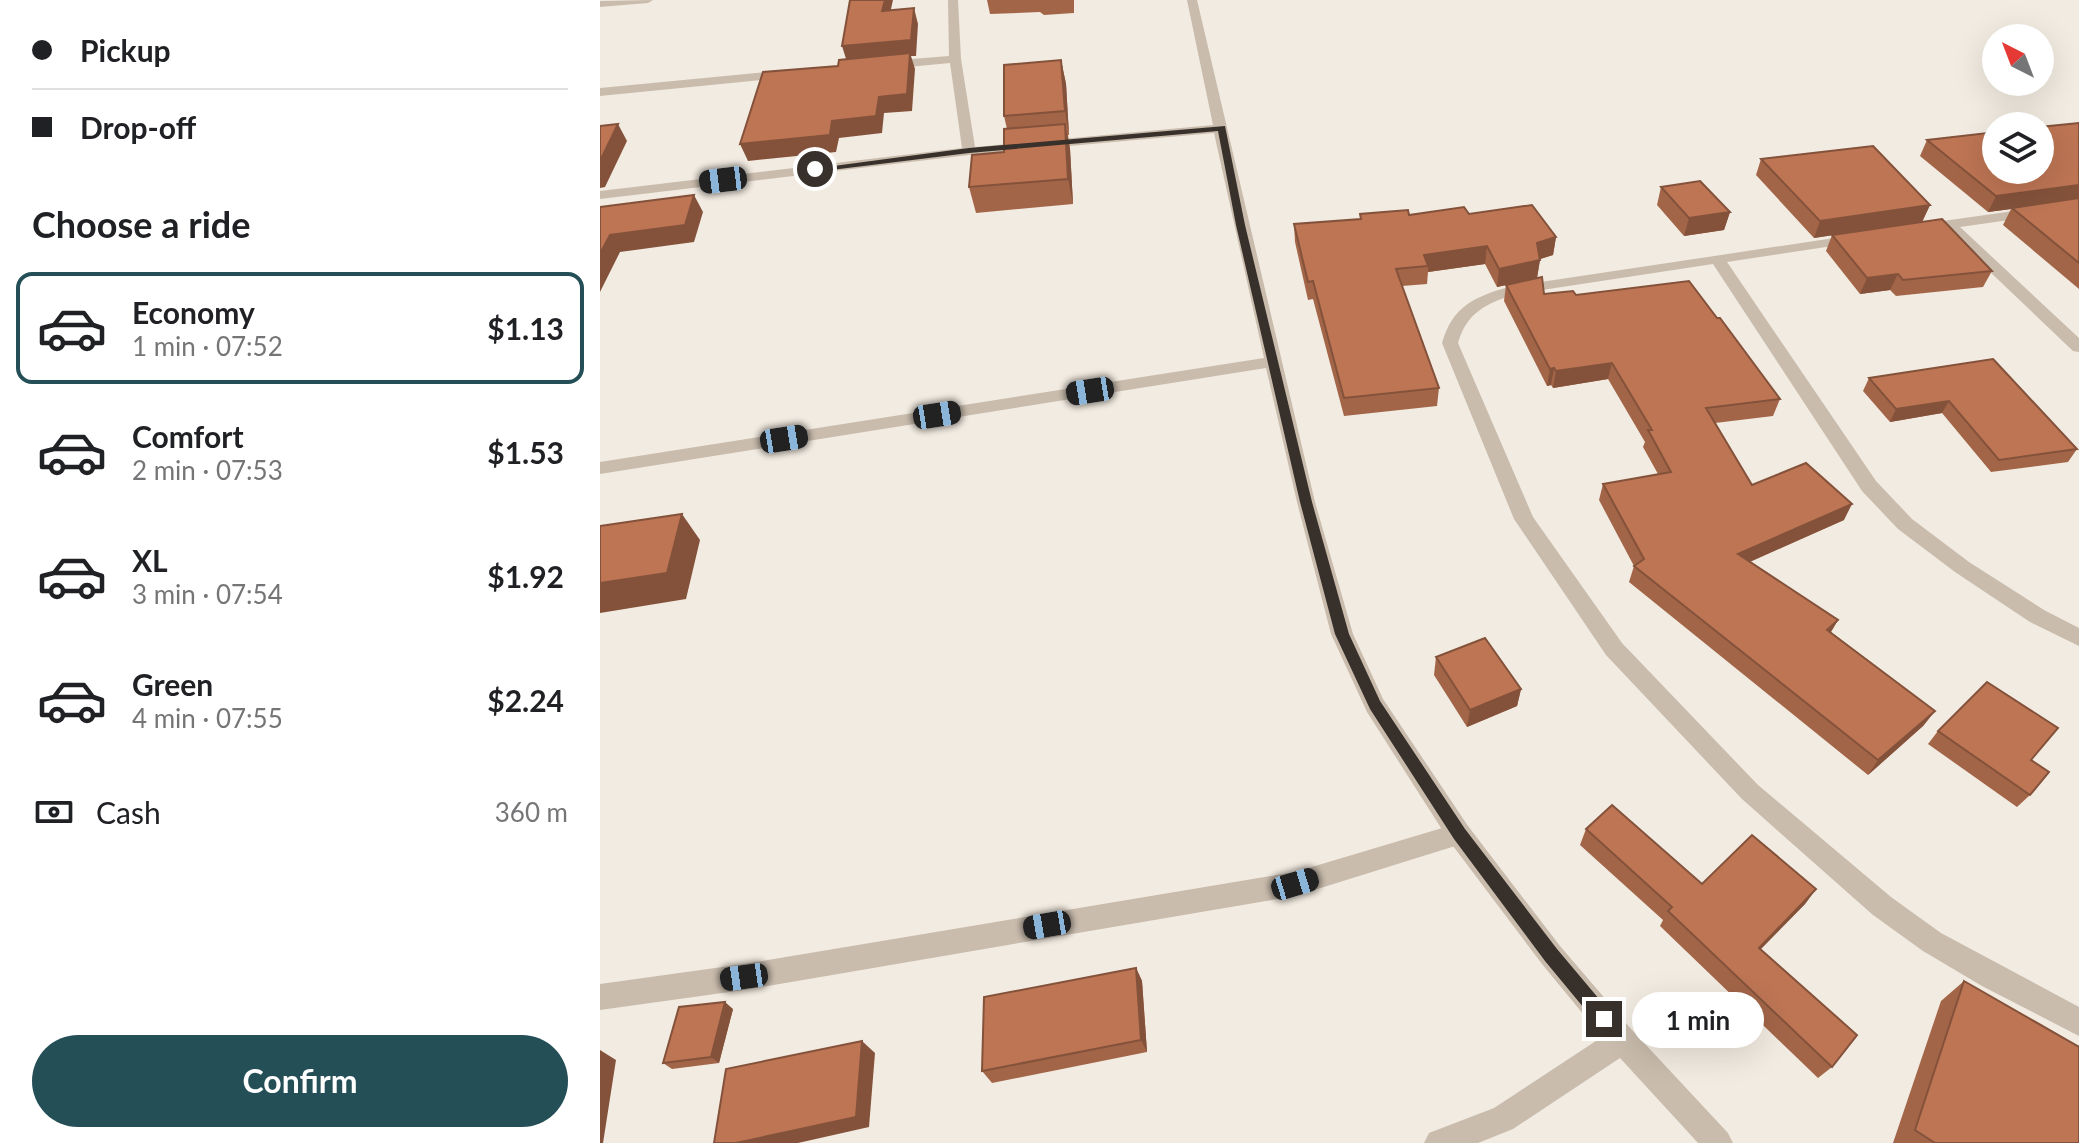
<!DOCTYPE html>
<meta charset="utf-8">
<style>
:root{--surface:#fff;--page:#f2f2f2;--text:#202124;--muted:#757577;--line:#e0e0e0;--accent:#244f57}
body{margin:0;font-family:Lato,sans-serif;background:var(--page);color:var(--text);height:100vh;display:flex;flex-direction:column;font-size:30px;white-space:nowrap}
*{box-sizing:border-box;margin:0}
p{font-size:26px;color:var(--muted)}
.icon{flex:none;width:44px;height:44px;fill:none;stroke:currentColor;stroke-width:2;stroke-linecap:round;stroke-linejoin:round}
.map{position:relative;flex:1;overflow:hidden}
.drawer{display:flex;flex-direction:column;background:var(--surface);width:600px}
.drawer>*{flex:none}
.top-card{display:grid;align-content:center;height:176px;padding:0 32px;background:var(--surface)}
.needle{width:52px;rotate:318deg}
.buttons{position:absolute;left:1382px;top:24px;display:grid;gap:16px}
.buttons a{display:grid;place-items:center;width:72px;height:72px;border-radius:50%;background:var(--surface);box-shadow:0 8px 32px #0002;font-size:40px}
.end{position:absolute;width:36px;height:36px;margin:-18px;border:10px solid #38302b;background:#fff;box-shadow:0 0 0 4px #fff}
.from{border-radius:50%}
.bubble{position:absolute;height:56px;border-radius:28px;background:var(--surface);box-shadow:0 8px 32px #0002;font-size:26px;font-weight:700;line-height:56px;text-align:center}
.car{position:absolute;width:24px;height:48px;margin:-24px -12px;border-radius:10px;box-shadow:0 0 6px 2px #0007;background:linear-gradient(#222 24%,#8ab4d8 0 40%,#222 0 76%,#8ab4d8 0 86%,#222 0)}
.top-card b{display:flex;align-items:center;gap:28px;height:76px;font-size:30px}
.top-card b+b{border-top:2px solid var(--line)}
.top-card i{width:20px;height:20px;background:var(--text)}
ul{padding:0;list-style:none}
li{display:flex;align-items:center;gap:24px;height:112px;margin:0 16px 12px;padding:0 16px;border:4px solid transparent;border-radius:16px}
li div{flex:1}
li b{display:block;font-size:30px}
li em{font-style:normal;font-weight:700}
li.current{border-color:var(--accent)}
li>.icon{width:72px;height:72px;stroke-width:1.5}
h2{padding:0 32px;font-size:36px;line-height:96px}
.pay{display:flex;align-items:center;gap:20px;height:88px;padding:0 32px;font-size:30px}
.pay p{margin-inline-start:auto}
.button{display:flex;gap:16px;margin-top:auto;padding:16px 32px}
.button a{flex:1;height:92px;border-radius:48px;background:var(--accent);color:#fff;font-size:32px;font-weight:700;line-height:92px;text-align:center}
main{display:flex;flex:1;min-height:0}
.map>svg:first-child{display:block}
.lines{fill:none;stroke-linecap:round;stroke-linejoin:round}
.lane{fill:#c9bcad;fill-rule:evenodd}
.street{fill:#c9bcad;fill-rule:evenodd}
.wall{fill:#a36548}
.shaded-wall{fill:#84523b}
.building{fill:#bd7554;stroke:#84523b;stroke-width:2}
.route{fill:#38302b}
</style>
<main>
<section class="drawer">
<div class="top-card">
<b><i class="from"></i>Pickup</b>
<b><i></i>Drop-off</b>
</div>
<h2>Choose a ride</h2>
<ul>
<li class="current"><svg class="icon" aria-label="car" viewBox="0 0 24 24"><path d="M5 17H2v-5l4-1 3-4h7l3 4 3 1v5h-3M9 17h6M6 11h13"/><circle cx="7" cy="17" r="2"/><circle cx="17" cy="17" r="2"/></svg><div><b>Economy</b><p>1 min · 07:52</p></div><em>$1.13</em></li>
<li><svg class="icon" aria-label="car" viewBox="0 0 24 24"><path d="M5 17H2v-5l4-1 3-4h7l3 4 3 1v5h-3M9 17h6M6 11h13"/><circle cx="7" cy="17" r="2"/><circle cx="17" cy="17" r="2"/></svg><div><b>Comfort</b><p>2 min · 07:53</p></div><em>$1.53</em></li>
<li><svg class="icon" aria-label="car" viewBox="0 0 24 24"><path d="M5 17H2v-5l4-1 3-4h7l3 4 3 1v5h-3M9 17h6M6 11h13"/><circle cx="7" cy="17" r="2"/><circle cx="17" cy="17" r="2"/></svg><div><b>XL</b><p>3 min · 07:54</p></div><em>$1.92</em></li>
<li><svg class="icon" aria-label="car" viewBox="0 0 24 24"><path d="M5 17H2v-5l4-1 3-4h7l3 4 3 1v5h-3M9 17h6M6 11h13"/><circle cx="7" cy="17" r="2"/><circle cx="17" cy="17" r="2"/></svg><div><b>Green</b><p>4 min · 07:55</p></div><em>$2.24</em></li>
</ul>
<div class="pay"><svg class="icon" aria-label="cash" viewBox="0 0 24 24"><path d="M3 7h18v10H3z"/><circle cx="12" cy="12" r="2"/></svg>Cash<p>360 m</p></div>
<div class="button"><a>Confirm</a></div>
</section>
<div class="map">
<svg width="1479" height="1143" viewBox="0 0 1479 1143">
<rect width="100%" height="100%" fill="#f2ebe1"/>
<g class="lines">
<polygon class="lane" points="859,823 868,826 871,834 868,842 695,896 144,990 0,1010 0,984 144,964 695,872"/>
<g class="street">
<polygon points="53,0 48,3 0,7 0,1"/>
<polygon points="348,0 358,0 361,59 375,147 613,125 587,0 597,0 715,502 753,634 783,699 868,826 960,946 1032,1030 1128,1133 1133,1143 1098,1143 1020,1058 913,1129 878,1143 824,1143 829,1133 894,1108 1002,1037 942,964 850,842 767,712 731,634 697,502 666,368 0,474 0,462 664,358 614,133 369,155 0,199 0,191 362,148 350,63 287,69 281,65 287,61 349,56"/>
<polygon points="187,70 193,74 191,77 0,96 0,88"/>
<polygon points="1479,202 1479,210 1360,227 1479,338 1479,352 1473,351 1345,229 1321,232 1314,228 1321,224"/>
<path d="M1254,235L1259,236V242L1127,262L1276,481L1312,519L1369,562L1444,610L1479,628V646L1430,622L1355,572L1298,529L1262,491L1113,264L915,294C886,304 867,312 858,343L933,517L1022,643L1158,785L1291,897L1341,933L1479,1007V1036L1382,986L1323,951L1273,915L1142,799L1006,655L914,519L842,343C852,307 874,297 908,287Z"/>
</g>
</g>
<g class="wall">
<polygon points="387,0 474,0 474,13 444,15 440,12 390,14"/>
<polygon points="461,60 466,84 469,135 468,135 470,149 473,204 376,213 369,187 404,152 407,129 404,116"/>
<polygon points="1479,123 1479,289 1403,225 1411,209 1388,212 1320,156 1327,140"/>
<polygon points="1161,159 1330,205 1322,222 1392,271 1383,287 1296,296 1290,290 1260,294 1226,251 1232,235 1214,238 1156,175"/>
<polygon points="1061,187 1130,212 1124,230 1084,236 1057,205"/>
<polygon points="760,214 869,214 956,237 953,255 940,259 937,278 944,294 976,295 1117,318 1180,399 1173,416 1115,423 1152,485 1244,520 1150,561 1238,620 1231,632 1335,711 1323,726 1268,775 1029,582 1034,566 999,500 1003,484 1058,474 1043,447 1045,442 1008,379 953,388 951,385 947,386 904,301 906,285 925,281 897,287 885,264 828,272 827,284 802,286 839,388 837,406 744,416 713,299 708,300 695,242 694,224 760,219"/>
<polygon points="1393,359 1477,449 1468,462 1391,472 1342,413 1290,422 1263,391 1269,378"/>
<polygon points="836,657 921,689 917,706 867,727 834,675"/>
<polygon points="1338,731 1430,795 1417,807 1328,744"/>
<polygon points="986,829 1102,884 1216,889 1205,904 1160,950 1232,1067 1218,1078 1060,926 1063,920 980,845"/>
<polygon points="536,968 542,981 547,1052 392,1083 382,1071"/>
<polygon points="1364,981 1479,1143 1293,1143 1341,1001"/>
<polygon points="133,1009 119,1063 72,1069 63,1063"/>
</g>
<g class="shaded-wall">
<polygon points="285,0 293,0 287,27 282,11"/>
<polygon points="314,8 318,24 316,56 311,56 315,69 312,111 284,113 282,133 239,138 236,152 148,161 140,144 232,121 247,62 242,46"/>
<polygon points="461,60 466,84 469,135 465,111"/>
<polygon points="18,124 27,141 5,187 0,188 0,161"/>
<polygon points="465,124 470,149 473,204 468,179"/>
<polygon points="1479,170 1479,200 1412,208 1411,209 1388,212 1396,196"/>
<polygon points="94,195 103,212 94,242 20,252 0,292 0,254 10,235"/>
<polygon points="1330,205 1322,222 1214,238 1220,221"/>
<polygon points="1130,212 1124,230 1084,236 1089,218"/>
<polygon points="956,237 953,255 934,261 937,243"/>
<polygon points="887,246 885,264 828,272 828,266 824,255"/>
<polygon points="940,260 937,278 897,287 899,269"/>
<polygon points="1298,274 1290,290 1260,294 1267,278"/>
<polygon points="1012,363 1008,379 953,388 956,371"/>
<polygon points="954,368 951,385 947,386 950,369"/>
<polygon points="1349,401 1342,413 1290,422 1296,409"/>
<polygon points="1252,504 1244,520 1132,570 1138,554"/>
<polygon points="82,514 100,540 86,599 0,613 0,583"/>
<polygon points="1238,620 1229,635 1227,630"/>
<polygon points="921,689 917,706 867,727 870,710"/>
<polygon points="1335,711 1323,726 1268,775 1278,760"/>
<polygon points="1216,889 1205,904 1148,962 1159,948"/>
<polygon points="536,968 542,981 547,1052 541,1040"/>
<polygon points="125,1002 133,1009 119,1063 111,1057"/>
<polygon points="262,1041 275,1053 269,1127 198,1143 136,1143"/>
<polygon points="0,1050 16,1060 3,1143 0,1143"/>
</g>
<g class="building">
<polygon points="250,0 285,0 282,11 314,8 311,40 242,46"/>
<polygon points="310,53 307,94 279,97 276,116 232,121 230,135 140,144 163,72 238,66 239,60"/>
<polygon points="461,60 465,111 404,116 404,65"/>
<polygon points="1479,123 1479,185 1396,196 1327,140 1396,132 1396,170 1440,170 1440,127"/>
<polygon points="18,124 0,161 0,126"/>
<polygon points="465,124 468,179 369,187 372,155 404,152 404,129"/>
<polygon points="1273,146 1330,205 1220,221 1161,159"/>
<polygon points="1100,181 1130,212 1089,218 1061,187"/>
<polygon points="94,195 85,225 10,235 0,254 0,207"/>
<polygon points="1479,198 1479,263 1412,208"/>
<polygon points="932,205 956,237 937,243 940,260 899,269 887,246 824,255 828,266 796,269 839,388 744,398 713,281 708,282 694,224 761,219 760,214 808,210 809,215 864,207 869,214"/>
<polygon points="1342,219 1392,271 1303,280 1298,274 1267,278 1232,235"/>
<polygon points="942,277 944,294 973,291 976,295 1089,281 1117,318 1120,318 1180,399 1106,408 1152,485 1206,463 1252,504 1138,554 1238,620 1227,630 1335,711 1278,760 1034,566 1044,559 1003,484 1071,472 1048,430 1052,430 1012,363 956,371 954,368 950,369 906,285"/>
<polygon points="1393,359 1477,449 1399,460 1349,401 1296,409 1269,378"/>
<polygon points="82,514 67,573 0,583 0,526"/>
<polygon points="885,638 921,689 870,710 836,657"/>
<polygon points="1387,682 1458,728 1431,760 1449,772 1430,795 1338,731"/>
<polygon points="1012,805 1102,884 1152,835 1216,889 1159,948 1257,1035 1232,1067 1068,911 1072,907 986,829"/>
<polygon points="536,968 541,1040 382,1071 384,997"/>
<polygon points="1364,981 1479,1047 1479,1143 1335,1143 1315,1130"/>
<polygon points="125,1002 111,1057 63,1063 79,1007"/>
<polygon points="262,1041 256,1117 136,1143 114,1143 126,1069"/>
</g>
<polygon class="route" points="625,126 645,225 712,502 749,634 780,701 865,829 957,949 1010,1012 1013,1019 1010,1025 1004,1027 998,1025 945,961 854,839 770,709 735,634 700,502 636,225 618,131 369,153 215,172 211,169 369,148"/>
</svg>
<div class="buttons">
<a><svg class="needle" viewBox="-14 -14 28 28"><path d="M0-13l5 13h-10z" fill="#e53935"/><path d="M0 13l5-13h-10z" fill="#757577"/></svg></a>
<a><svg class="icon" aria-label="layers" viewBox="0 0 24 24"><path d="M12 4l9 5-9 5-9-5zM3 14l9 5 9-5"/></svg></a>
</div>
<i class="end from" style="left:215px;top:169px"></i>
<i class="end" style="left:1004px;top:1019px"></i>
<div class="bubble" style="left:1032px;top:992px;width:132px">1 min</div>
<i class="car" style="left:123px;top:180px;rotate:263deg"></i>
<i class="car" style="left:490px;top:391px;rotate:261deg"></i>
<i class="car" style="left:337px;top:415px;rotate:81deg"></i>
<i class="car" style="left:184px;top:439px;rotate:81deg"></i>
<i class="car" style="left:695px;top:884px;rotate:73deg"></i>
<i class="car" style="left:447px;top:925px;rotate:260deg"></i>
<i class="car" style="left:144px;top:977px;rotate:262deg"></i>
</div>
</main>
